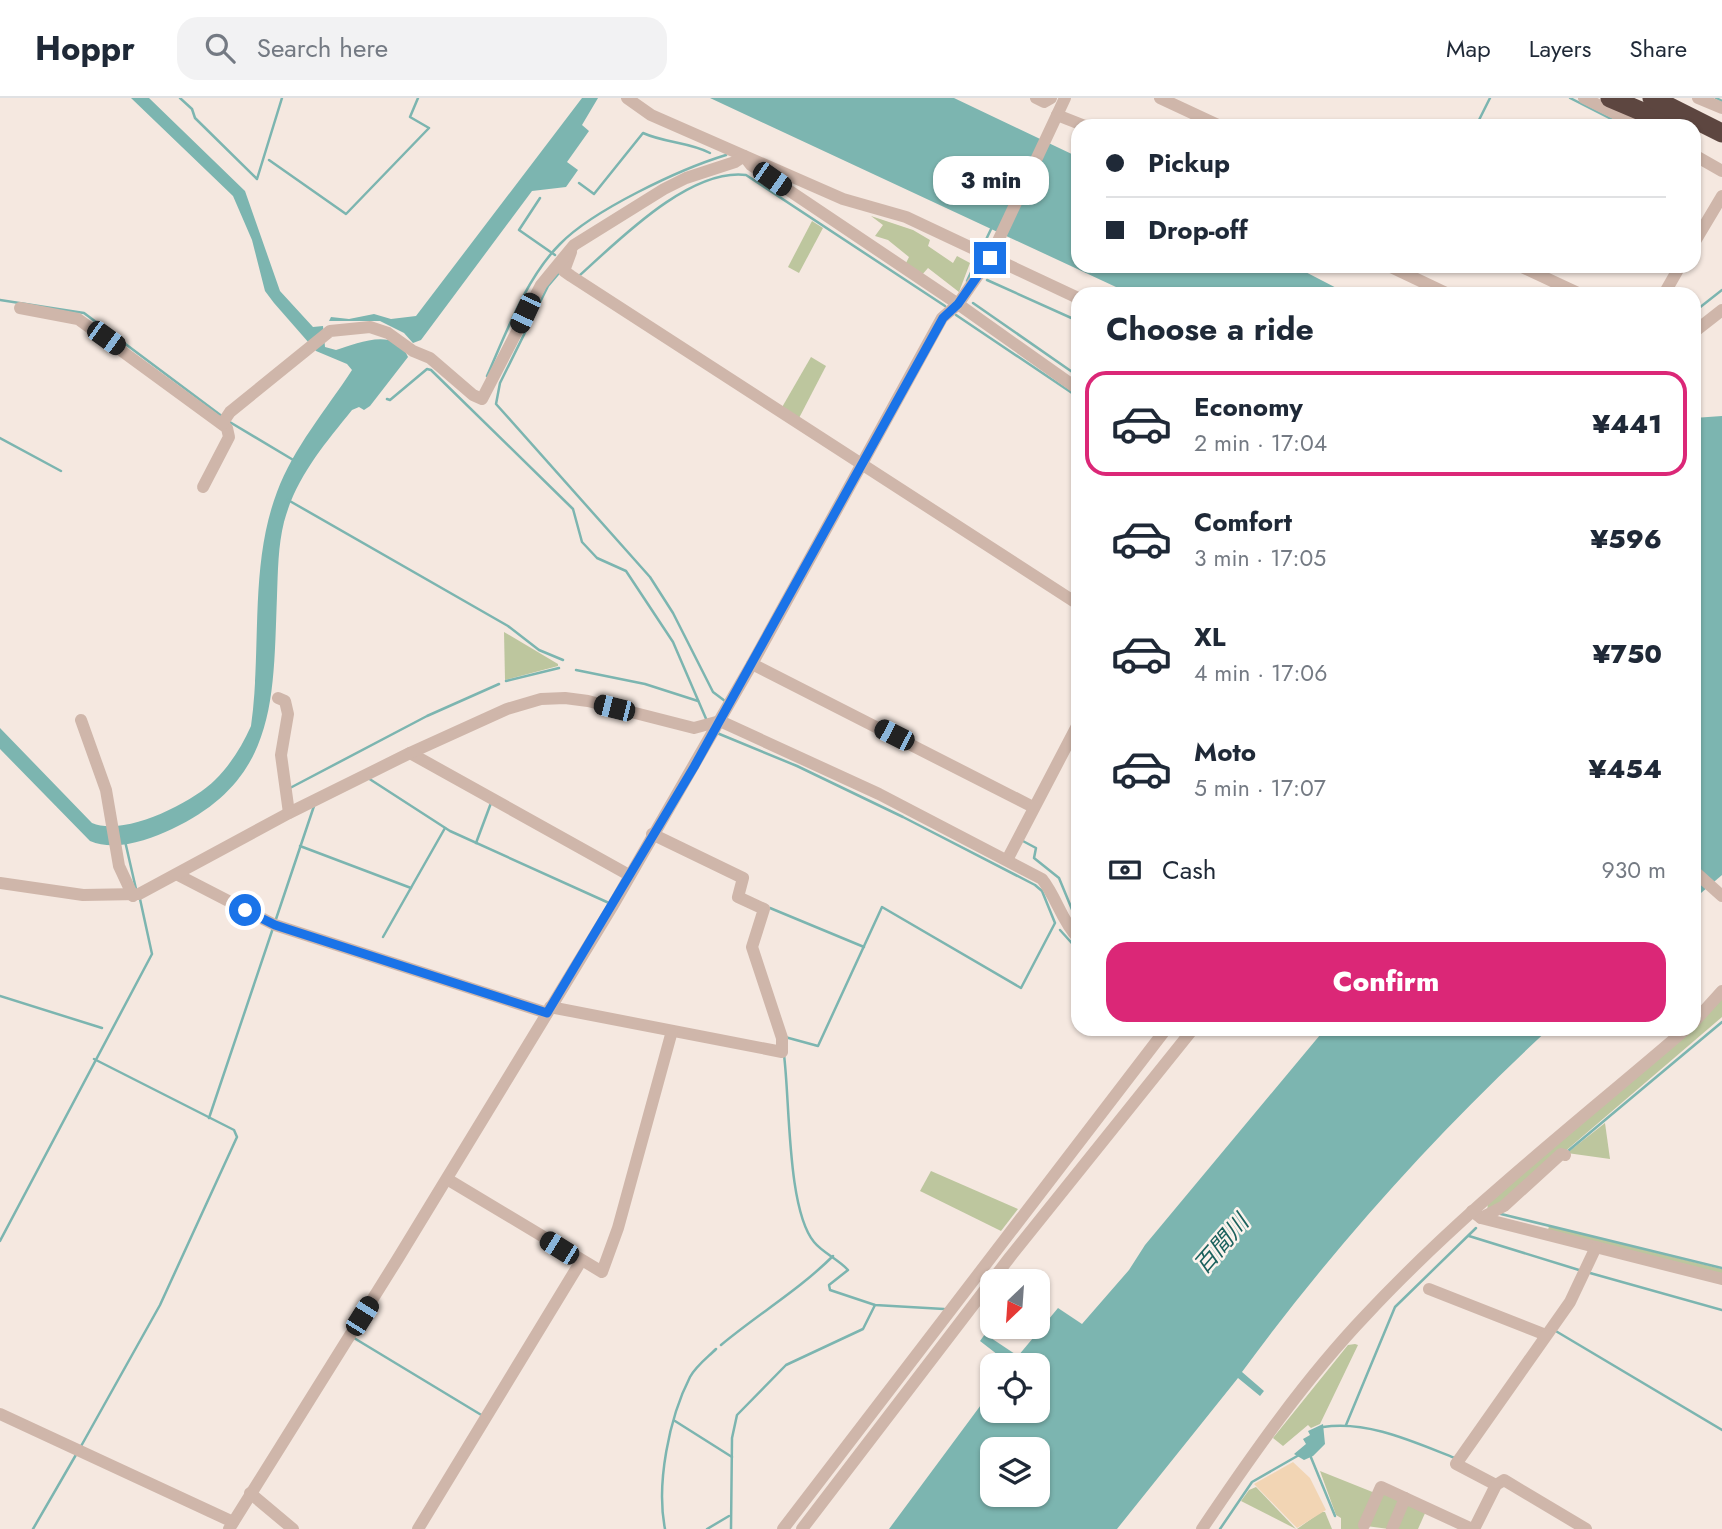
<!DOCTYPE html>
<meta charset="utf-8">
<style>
:root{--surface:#fff;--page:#f2f2f3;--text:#1f2937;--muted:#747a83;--line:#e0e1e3;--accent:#db2777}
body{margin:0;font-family:Jost,"Noto Sans JP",sans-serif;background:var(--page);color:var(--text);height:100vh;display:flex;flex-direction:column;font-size:26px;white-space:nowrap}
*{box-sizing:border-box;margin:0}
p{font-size:23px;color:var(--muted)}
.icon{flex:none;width:38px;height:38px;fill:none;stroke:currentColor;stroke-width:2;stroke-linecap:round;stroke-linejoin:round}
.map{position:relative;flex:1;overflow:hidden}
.sheet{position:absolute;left:1071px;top:189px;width:630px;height:749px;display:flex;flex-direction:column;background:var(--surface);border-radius:21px;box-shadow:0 2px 5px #0004}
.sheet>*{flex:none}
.guide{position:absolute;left:1071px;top:21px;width:630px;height:154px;border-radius:21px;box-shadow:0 2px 5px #0004;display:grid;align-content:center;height:154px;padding:0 35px;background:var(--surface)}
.needle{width:46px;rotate:205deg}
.buttons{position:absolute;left:980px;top:1171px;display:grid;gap:14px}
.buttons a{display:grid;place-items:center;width:70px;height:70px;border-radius:14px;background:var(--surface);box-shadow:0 2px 5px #0004;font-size:35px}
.end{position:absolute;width:32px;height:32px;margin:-16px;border:9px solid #1a73e8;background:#fff;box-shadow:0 0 0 4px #fff}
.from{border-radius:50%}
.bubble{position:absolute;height:49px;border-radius:21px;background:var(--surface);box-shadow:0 2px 5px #0004;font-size:23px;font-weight:800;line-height:49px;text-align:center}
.car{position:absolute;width:21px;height:42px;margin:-21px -10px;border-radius:9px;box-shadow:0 0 5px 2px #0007;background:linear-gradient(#222 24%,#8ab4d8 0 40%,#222 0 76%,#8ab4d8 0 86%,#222 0)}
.guide b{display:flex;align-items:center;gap:24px;height:66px;font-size:26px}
.guide b+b{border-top:2px solid var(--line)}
.guide i{width:18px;height:18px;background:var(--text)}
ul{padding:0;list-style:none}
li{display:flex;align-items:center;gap:21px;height:105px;margin:0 14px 10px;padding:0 21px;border:4px solid transparent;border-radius:21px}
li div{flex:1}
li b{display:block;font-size:26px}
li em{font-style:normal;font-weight:800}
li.current{border-color:var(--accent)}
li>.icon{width:63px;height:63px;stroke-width:1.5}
h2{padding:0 35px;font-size:32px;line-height:84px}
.pay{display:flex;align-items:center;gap:18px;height:77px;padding:0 35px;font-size:26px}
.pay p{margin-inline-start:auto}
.cta{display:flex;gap:14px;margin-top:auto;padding:14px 35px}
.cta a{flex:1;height:80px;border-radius:21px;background:var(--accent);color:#fff;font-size:28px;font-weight:800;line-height:80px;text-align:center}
header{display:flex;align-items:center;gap:42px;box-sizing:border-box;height:98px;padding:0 35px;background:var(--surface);border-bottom:2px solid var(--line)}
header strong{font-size:33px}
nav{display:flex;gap:38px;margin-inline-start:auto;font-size:24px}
.search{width:490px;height:63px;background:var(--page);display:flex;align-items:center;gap:18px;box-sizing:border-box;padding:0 24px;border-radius:21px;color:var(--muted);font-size:26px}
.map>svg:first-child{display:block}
.green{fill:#bdc69e}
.sand{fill:#f2d5b4}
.water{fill:#7cb5b0;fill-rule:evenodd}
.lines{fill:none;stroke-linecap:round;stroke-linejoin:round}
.stream{stroke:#7cb5b0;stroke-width:2.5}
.minor{stroke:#cfb6aa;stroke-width:12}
.highway{stroke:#5d4640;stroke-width:19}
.route{stroke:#1a73e8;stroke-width:9}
.labels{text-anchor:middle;stroke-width:5;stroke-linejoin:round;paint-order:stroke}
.water-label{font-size:23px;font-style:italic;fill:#1b615d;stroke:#fcf3ed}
</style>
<header>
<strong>Hoppr</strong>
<div class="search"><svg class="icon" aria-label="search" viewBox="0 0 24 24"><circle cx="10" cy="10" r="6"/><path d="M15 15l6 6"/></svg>Search here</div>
<nav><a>Map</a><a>Layers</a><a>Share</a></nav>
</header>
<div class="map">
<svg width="1722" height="1431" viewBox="0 0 1722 1431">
<rect width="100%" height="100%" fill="#f5e8e0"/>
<g class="green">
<polygon points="871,118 913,132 930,142 928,148 953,165 957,158 970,165 959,194 928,170 921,178 905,167 909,159 888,142 875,138 883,127"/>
<polygon points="812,123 823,130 799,175 788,169"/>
<polygon points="811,259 826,268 798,322 781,311"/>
<polygon points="504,534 558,566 558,568 505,582"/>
<polygon points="1722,900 1722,919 1506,1104 1487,1113 1488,1105 1694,931"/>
<polygon points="1605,1025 1610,1061 1567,1055"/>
<polygon points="931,1073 1018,1111 1001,1133 920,1093"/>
<polygon points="1549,1128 1722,1171 1722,1176 1548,1132"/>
<polygon points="1355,1246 1358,1247 1320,1326 1311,1330 1308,1327 1283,1348 1273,1340 1348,1247"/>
<polygon points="1320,1373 1375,1395 1366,1431 1341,1431 1341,1420 1336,1417"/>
<polygon points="1256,1389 1296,1431 1241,1403 1249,1392"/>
<polygon points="1381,1395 1400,1402 1389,1431 1366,1428"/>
<polygon points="1405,1406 1426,1413 1418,1431 1394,1431"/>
<polygon points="1321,1414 1325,1414 1332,1431 1297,1431"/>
</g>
<polygon class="sand" points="1293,1364 1310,1380 1326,1412 1297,1430 1254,1386"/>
<g class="water">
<path d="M131,0H149L245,93L280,193L313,229L323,228L325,249L336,252C357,246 395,228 408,259L370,308L364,312L359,309L352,312C324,347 296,379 284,424C278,448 278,473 277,498C273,600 278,681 172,731C148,742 115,754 90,743L0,651V630L92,725C124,739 192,705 215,682C231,666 242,648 251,628C262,551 249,468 277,394C294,349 326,312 352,272L347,266L316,253L274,205L265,193L252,142L233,98Z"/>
<polygon points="582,0 598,0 582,27 589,33 567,64 578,72 566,89 532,93 421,242 413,245 404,235 380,223 329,223 331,219 349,221 374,216 391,221 416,218"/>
<polygon points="710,0 954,0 1078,59 1078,168 1294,168 1348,196 1131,196"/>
<polygon points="1722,318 1722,777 1694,801 1694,320"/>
<path d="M1325,931H1549C1436,1035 1333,1150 1242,1274L1264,1293L1260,1298L1238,1280L1117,1431H889L992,1292V1312H1038V1267H1011L980,1243L985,1236L1018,1258L1058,1210L1082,1226L1129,1172L1145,1147ZM992,1351H1038V1396H992Z"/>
<polygon points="1323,1326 1325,1346 1313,1358 1304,1362 1294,1356 1306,1346 1303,1341 1310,1337 1308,1333"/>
</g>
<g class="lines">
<g class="stream">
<polyline points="180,0 192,11 195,20 257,81 282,0"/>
<polyline points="1570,0 1625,28"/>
<polyline points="1716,0 1722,3"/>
<polyline points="1476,28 1490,0"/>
<polyline points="269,62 346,116 429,30 410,19 418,0"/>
<path d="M579,85L594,96L643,35C665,45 689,44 710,55"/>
<polyline points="540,100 519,132 555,157"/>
<polyline points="983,148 992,129"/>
<polyline points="559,175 548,188 500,285 496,306 650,479 673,515 713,594 725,603"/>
<path d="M579,178C618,143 689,70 746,77L945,208"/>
<polyline points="987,182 1078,223"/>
<polyline points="967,183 973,170"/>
<polyline points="0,202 84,215 223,319"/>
<polyline points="973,205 1078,278"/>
<polyline points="1694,214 1722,192"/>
<polyline points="956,217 1078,299"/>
<path d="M487,278C506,235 526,180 560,146C593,112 680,71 726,57"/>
<polyline points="387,301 390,302 427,271 431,272 573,411 582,444 597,460 626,473 673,544 707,623"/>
<polyline points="228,323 295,363"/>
<polyline points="0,340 61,373"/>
<polyline points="288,402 508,528 539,552 563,562"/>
<polyline points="576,572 645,586 698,603"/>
<polyline points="506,583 559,570"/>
<polyline points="717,635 797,668 903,719 1035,787 1042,793 1055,825 1021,890 882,809 818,948 785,939"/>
<polyline points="368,680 450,733 609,805"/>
<polyline points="290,690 427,618 499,586"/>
<polyline points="1021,742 1036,750 1034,760 1059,780 1078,826"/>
<polyline points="125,743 136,791"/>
<polyline points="476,745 491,705"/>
<polyline points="300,748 411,790"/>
<polyline points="770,810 864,849"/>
<polyline points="275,824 314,708"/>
<polyline points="1060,832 1078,852"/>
<polyline points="383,839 445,730"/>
<polyline points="0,898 102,930"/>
<path d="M784,957C790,1003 787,1111 814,1144C823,1155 838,1161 848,1172L829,1187L830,1192L875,1207L944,1211"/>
<polyline points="209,1020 273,830"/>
<polyline points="1568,1053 1722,924"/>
<polyline points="1501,1116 1722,1170"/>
<polyline points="1469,1138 1579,1172"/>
<polyline points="0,1143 152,856 140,801"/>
<polyline points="1590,1175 1722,1212"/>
<polyline points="1554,1232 1722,1332"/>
<polyline points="354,1240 483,1318"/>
<path d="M721,1247C758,1216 799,1192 833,1158"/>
<polyline points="675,1323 732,1359"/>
<polyline points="1346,1327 1395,1209 1476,1130"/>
<path d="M1323,1329C1367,1322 1414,1344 1455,1360"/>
<polyline points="80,1350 160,1207 237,1039 234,1032 94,961"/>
<polyline points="1310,1357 1335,1418"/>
<polyline points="33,1431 77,1355"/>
<path d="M665,1431C656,1386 669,1320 690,1279C696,1268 707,1260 716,1251"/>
<polyline points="707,1431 729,1418"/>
<polyline points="731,1431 732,1340 737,1317 786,1267 863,1231 875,1207"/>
<polyline points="1220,1431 1252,1384 1299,1357"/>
</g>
<g class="minor">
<polyline points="627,0 651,17 843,101 906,119 1078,200"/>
<polyline points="1036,0 1044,4 1051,0"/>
<polyline points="1160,0 1220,28"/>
<polyline points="1584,0 1640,28"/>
<polyline points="1698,0 1722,10"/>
<polyline points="1057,17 1085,28"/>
<polyline points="1694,57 1722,73"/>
<polyline points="1694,145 1722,98"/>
<polyline points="571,154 564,173 571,178 1078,506"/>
<polyline points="1389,168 1448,196"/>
<polyline points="1520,168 1580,196"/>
<polyline points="1664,196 1680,168"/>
<polyline points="20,210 78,221 227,330 229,339 203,389"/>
<polyline points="1694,234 1722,212"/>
<polyline points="222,326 230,314 330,233 370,229 388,235 413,253 430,260 473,297 482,301 541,187 574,147 664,91 686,80 735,64 744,58 751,67 958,206 1078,291"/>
<polyline points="752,566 1033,709"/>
<polyline points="278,600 285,603 288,616 281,657 289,715"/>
<polyline points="81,622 106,692 119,768 133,798"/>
<polyline points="410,655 629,777"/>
<polyline points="1007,762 1078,626"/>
<polyline points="1694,773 1722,798"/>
<polyline points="178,777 275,827 547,915"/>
<path d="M0,785L83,797L139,796L289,715L410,655L507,611L541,601L565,600L588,603L694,630L720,623L879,696L1042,781C1057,800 1061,822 1078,840"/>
<polyline points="550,909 782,954 782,940 752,849 764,811 738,799 743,780 652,736"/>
<polyline points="1694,924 1722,893"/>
<polyline points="447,1081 602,1174 618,1130 672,933"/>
<polyline points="1472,1113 1481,1120 1722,1181"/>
<polyline points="1481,1120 1504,1108 1561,1056 1565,1057"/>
<polyline points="1429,1191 1546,1237"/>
<polyline points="0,1316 233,1424"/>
<polyline points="1496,1387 1456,1366 1570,1204 1596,1149"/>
<polyline points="250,1395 293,1431"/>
<polyline points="1364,1427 1381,1389 1472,1431"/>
<polyline points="229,1431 397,1162 612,809 752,566 926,249 942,220 958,206 990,160 1065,0"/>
<polyline points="418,1431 581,1163"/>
<polyline points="783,1431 1166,931"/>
<polyline points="802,1431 1010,1159 1193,931"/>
<path d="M1202,1431C1252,1357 1305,1281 1366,1217C1464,1112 1578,1024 1686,931"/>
<polyline points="1392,1431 1405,1400"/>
<polyline points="1474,1431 1496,1387 1504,1382 1586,1431"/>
</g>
<g class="highway">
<polyline points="1610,0 1676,28"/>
<polyline points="1652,0 1722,35"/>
</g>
</g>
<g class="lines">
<polyline class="route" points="245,812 275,827 547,915 694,669 943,220 958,206 990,160"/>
</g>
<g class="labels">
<g class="water-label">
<text transform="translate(1221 1146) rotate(-49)" y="8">百間川</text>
</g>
</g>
</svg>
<div class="buttons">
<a><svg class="needle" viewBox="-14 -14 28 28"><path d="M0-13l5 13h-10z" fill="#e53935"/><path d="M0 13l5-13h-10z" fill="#747a83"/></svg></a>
<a><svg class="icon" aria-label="locate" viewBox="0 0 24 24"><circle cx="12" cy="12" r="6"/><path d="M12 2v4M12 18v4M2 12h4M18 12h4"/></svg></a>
<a><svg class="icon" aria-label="layers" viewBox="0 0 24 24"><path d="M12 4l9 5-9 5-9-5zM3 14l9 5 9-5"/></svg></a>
</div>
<i class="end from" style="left:245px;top:812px"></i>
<i class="end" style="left:990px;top:160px"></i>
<div class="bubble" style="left:933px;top:58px;width:116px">3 min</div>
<i class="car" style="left:772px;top:81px;rotate:125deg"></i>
<i class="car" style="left:525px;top:215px;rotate:205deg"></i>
<i class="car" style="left:106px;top:240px;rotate:126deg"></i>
<i class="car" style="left:614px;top:610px;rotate:284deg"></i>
<i class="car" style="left:894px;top:637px;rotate:297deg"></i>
<i class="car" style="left:559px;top:1150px;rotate:302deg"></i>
<i class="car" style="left:362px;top:1218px;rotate:32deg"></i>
<div class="guide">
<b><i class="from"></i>Pickup</b>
<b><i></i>Drop-off</b>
</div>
<section class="sheet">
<h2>Choose a ride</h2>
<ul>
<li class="current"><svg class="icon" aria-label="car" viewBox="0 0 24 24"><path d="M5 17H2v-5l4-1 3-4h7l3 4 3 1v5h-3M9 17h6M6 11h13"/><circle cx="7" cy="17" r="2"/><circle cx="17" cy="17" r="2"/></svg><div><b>Economy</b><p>2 min · 17:04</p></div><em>¥441</em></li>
<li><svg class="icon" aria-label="car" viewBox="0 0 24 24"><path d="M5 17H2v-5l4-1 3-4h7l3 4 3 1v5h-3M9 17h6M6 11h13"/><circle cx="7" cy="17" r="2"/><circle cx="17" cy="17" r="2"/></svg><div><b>Comfort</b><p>3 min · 17:05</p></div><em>¥596</em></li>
<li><svg class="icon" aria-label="car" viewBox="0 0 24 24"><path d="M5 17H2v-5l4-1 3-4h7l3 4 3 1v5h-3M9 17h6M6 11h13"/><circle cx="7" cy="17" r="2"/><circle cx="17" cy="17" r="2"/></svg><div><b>XL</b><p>4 min · 17:06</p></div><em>¥750</em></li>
<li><svg class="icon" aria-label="car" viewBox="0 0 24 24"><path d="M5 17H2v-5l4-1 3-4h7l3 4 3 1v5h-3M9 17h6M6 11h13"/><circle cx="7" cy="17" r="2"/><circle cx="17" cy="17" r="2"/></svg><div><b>Moto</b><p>5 min · 17:07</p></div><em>¥454</em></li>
</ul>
<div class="pay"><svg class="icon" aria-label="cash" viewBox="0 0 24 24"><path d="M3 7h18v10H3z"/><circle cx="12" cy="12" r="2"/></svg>Cash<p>930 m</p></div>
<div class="cta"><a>Confirm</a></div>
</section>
</div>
